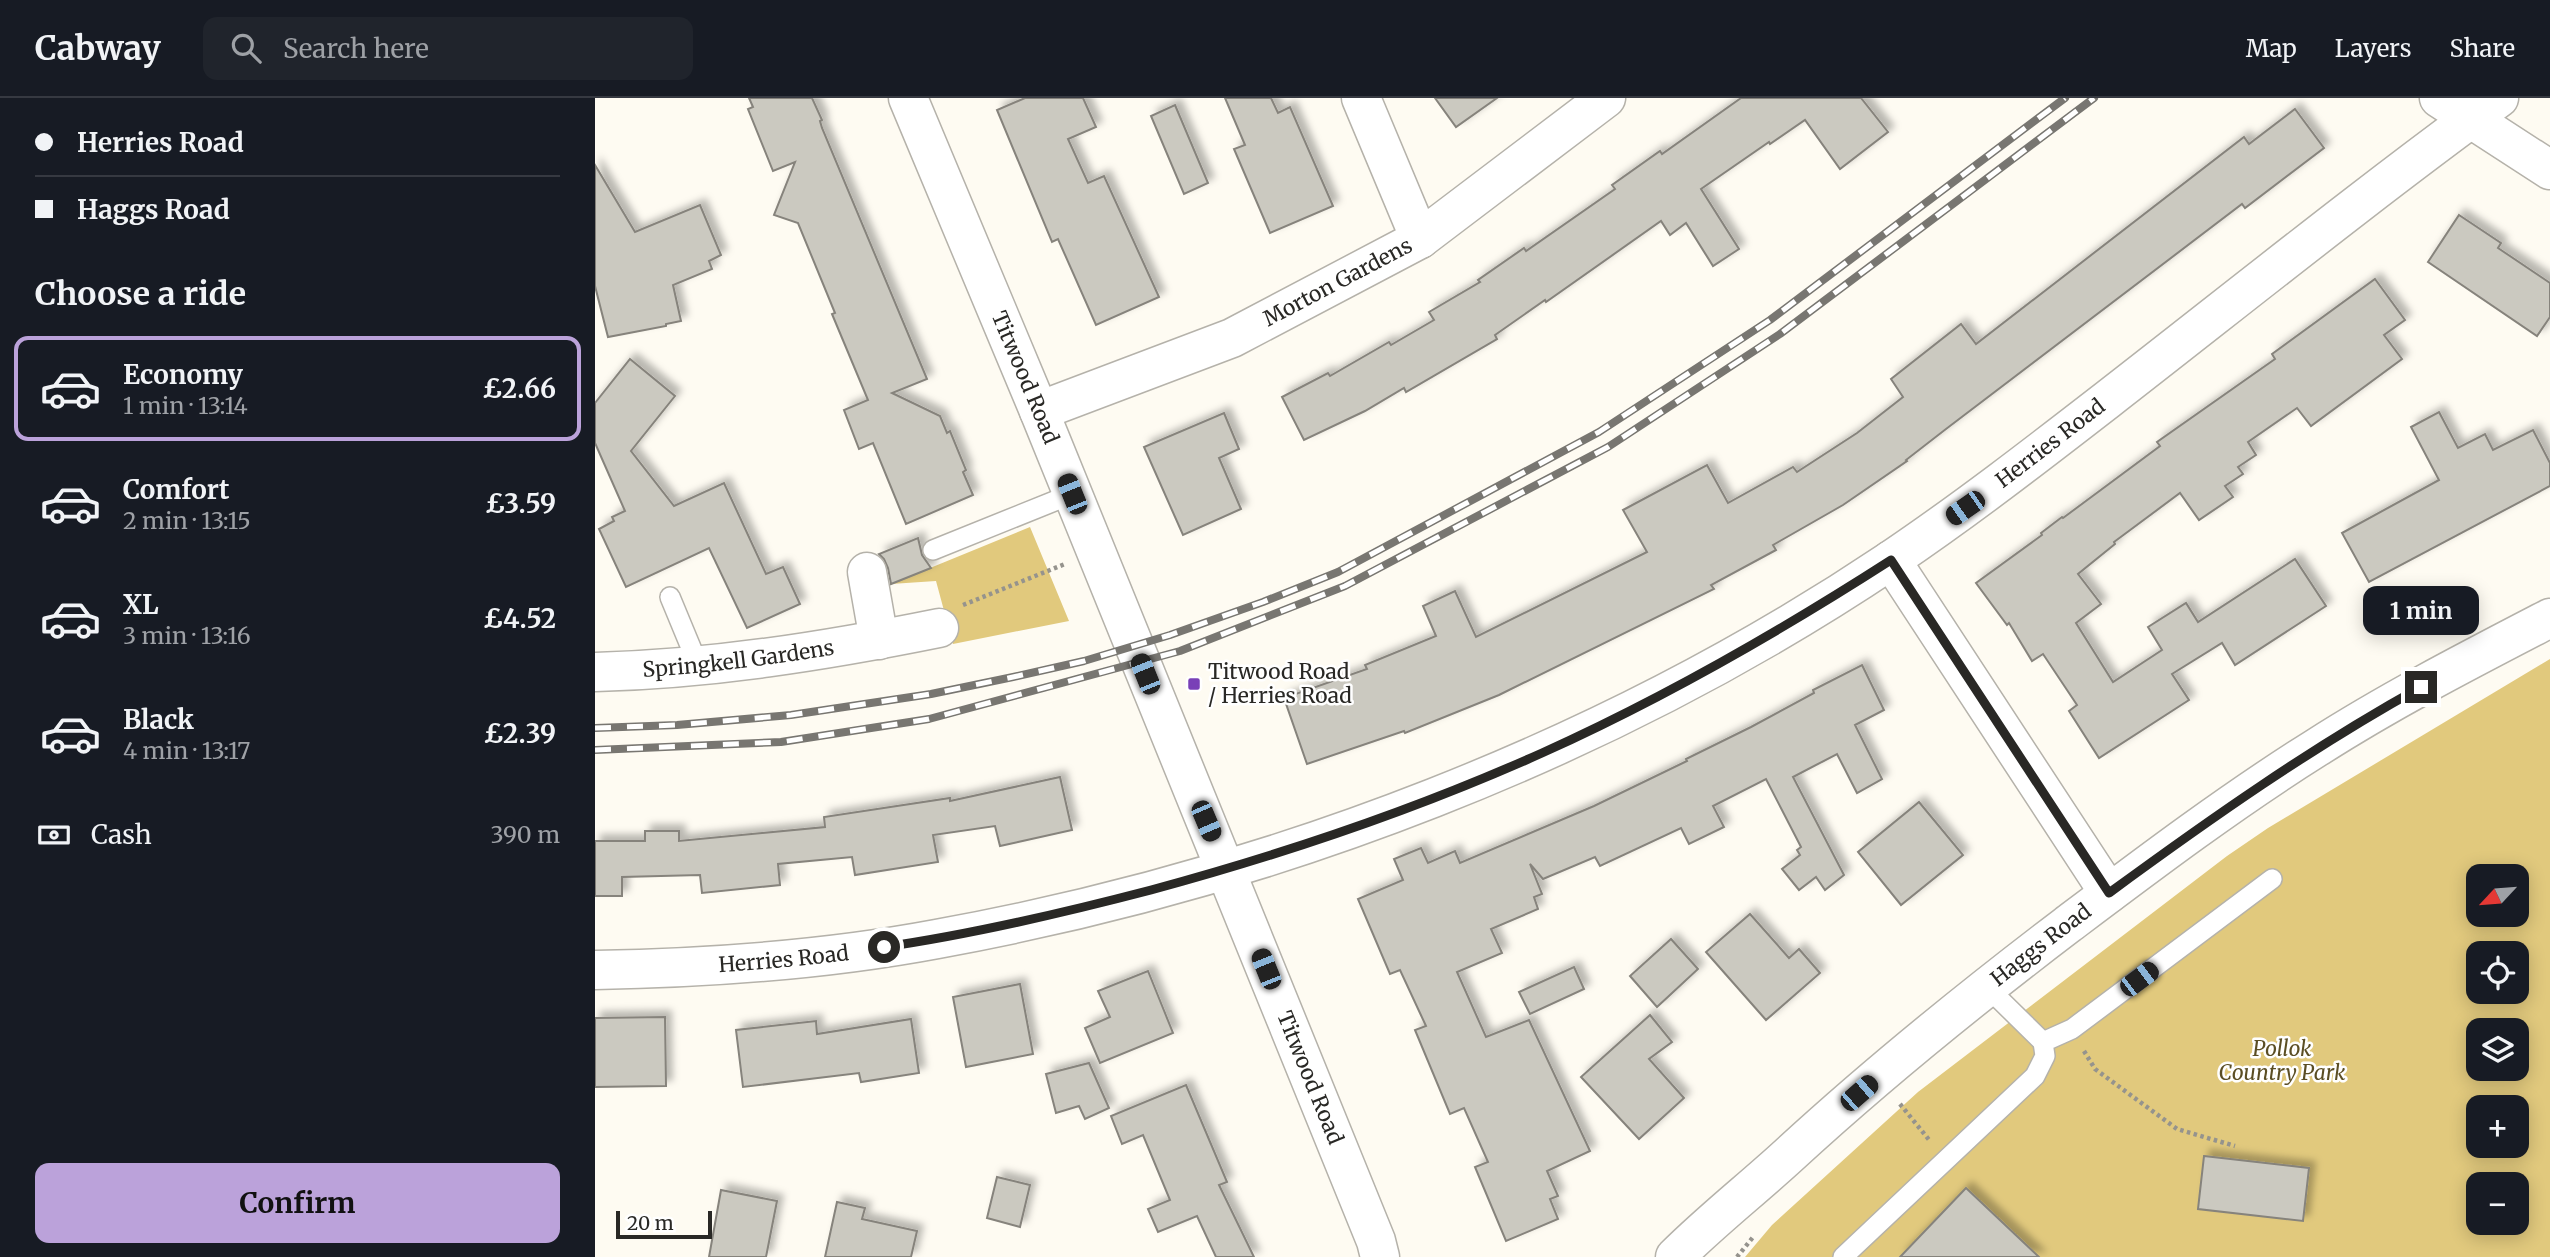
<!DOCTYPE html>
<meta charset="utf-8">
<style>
:root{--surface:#171b24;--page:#20242c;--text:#f1f3f6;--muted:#9ea1a6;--line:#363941;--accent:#bba2da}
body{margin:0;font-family:Merriweather,serif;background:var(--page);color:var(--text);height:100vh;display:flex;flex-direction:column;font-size:26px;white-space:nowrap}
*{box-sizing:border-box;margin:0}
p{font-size:23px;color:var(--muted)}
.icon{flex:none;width:38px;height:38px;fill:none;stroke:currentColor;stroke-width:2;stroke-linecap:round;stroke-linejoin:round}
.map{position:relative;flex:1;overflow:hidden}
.details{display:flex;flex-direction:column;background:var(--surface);width:595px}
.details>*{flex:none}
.top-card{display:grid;align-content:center;height:154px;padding:0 35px;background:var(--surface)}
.needle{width:46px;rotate:244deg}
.tools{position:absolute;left:1871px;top:766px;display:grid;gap:14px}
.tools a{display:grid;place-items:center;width:63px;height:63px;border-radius:14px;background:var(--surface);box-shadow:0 4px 18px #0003;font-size:35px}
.scale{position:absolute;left:21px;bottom:18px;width:96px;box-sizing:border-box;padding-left:7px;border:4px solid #292825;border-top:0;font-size:19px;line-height:24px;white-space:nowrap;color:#292825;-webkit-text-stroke:5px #fff;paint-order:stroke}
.end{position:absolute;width:32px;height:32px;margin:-16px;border:9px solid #292825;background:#fff;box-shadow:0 0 0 4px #fff}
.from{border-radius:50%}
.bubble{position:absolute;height:49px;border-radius:14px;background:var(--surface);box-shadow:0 4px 18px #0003;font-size:23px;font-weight:700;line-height:49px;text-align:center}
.car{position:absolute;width:21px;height:42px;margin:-21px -10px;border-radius:9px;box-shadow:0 0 5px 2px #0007;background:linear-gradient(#222 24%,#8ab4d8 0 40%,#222 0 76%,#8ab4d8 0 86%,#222 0)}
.top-card b{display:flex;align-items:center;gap:24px;height:66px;font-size:26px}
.top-card b+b{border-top:2px solid var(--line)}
.top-card i{width:18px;height:18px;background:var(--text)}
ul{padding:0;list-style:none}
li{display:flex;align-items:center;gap:21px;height:105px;margin:0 14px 10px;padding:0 21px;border:4px solid transparent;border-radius:14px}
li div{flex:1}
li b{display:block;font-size:26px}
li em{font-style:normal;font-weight:700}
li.on{border-color:var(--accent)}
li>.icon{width:63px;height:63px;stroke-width:1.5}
h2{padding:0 35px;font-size:32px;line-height:84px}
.pay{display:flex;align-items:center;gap:18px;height:77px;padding:0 35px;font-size:26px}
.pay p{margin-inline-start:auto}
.button{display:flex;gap:14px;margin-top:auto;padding:14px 35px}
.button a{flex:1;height:80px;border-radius:14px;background:var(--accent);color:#111;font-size:28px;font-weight:700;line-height:80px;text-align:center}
header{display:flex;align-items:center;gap:42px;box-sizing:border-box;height:98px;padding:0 35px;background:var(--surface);border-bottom:2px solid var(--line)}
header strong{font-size:33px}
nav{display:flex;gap:38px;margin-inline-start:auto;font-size:24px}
.search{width:490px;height:63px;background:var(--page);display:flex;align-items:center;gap:18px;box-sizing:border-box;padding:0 24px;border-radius:14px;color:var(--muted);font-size:26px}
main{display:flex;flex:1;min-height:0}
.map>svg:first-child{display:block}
.green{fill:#e1c97d;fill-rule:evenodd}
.building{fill:#cbc9c0;stroke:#86837c;stroke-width:2;filter:url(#shadow)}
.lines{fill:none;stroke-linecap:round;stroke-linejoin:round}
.service-casing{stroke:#b5b2aa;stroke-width:22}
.minor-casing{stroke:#b5b2aa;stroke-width:41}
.tertiary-casing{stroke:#b5b2aa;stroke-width:41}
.secondary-casing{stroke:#b5b2aa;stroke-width:41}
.path{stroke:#95938d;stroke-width:4.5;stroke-dasharray:3.5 3.5;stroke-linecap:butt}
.service{stroke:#fff;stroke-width:19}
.minor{stroke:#fff;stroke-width:38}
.tertiary{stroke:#fff;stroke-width:38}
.secondary{stroke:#fff;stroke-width:38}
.rail-casing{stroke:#787671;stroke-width:8}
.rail{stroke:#fff;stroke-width:5;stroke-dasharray:16;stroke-linecap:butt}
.route{stroke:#292825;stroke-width:9}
.poi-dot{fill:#7940b7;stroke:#fff;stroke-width:2.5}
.labels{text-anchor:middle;stroke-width:5;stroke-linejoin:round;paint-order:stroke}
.street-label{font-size:21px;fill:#292825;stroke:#fff}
.poi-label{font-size:21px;fill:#292825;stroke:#fff;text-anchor:start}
.park-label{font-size:21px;font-style:italic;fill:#5b4e24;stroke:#fff}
</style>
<header>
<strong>Cabway</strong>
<div class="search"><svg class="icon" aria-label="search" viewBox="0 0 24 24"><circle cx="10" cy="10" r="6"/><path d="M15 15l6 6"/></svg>Search here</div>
<nav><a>Map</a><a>Layers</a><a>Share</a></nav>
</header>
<main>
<section class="details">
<div class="top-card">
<b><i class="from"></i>Herries Road</b>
<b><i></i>Haggs Road</b>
</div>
<h2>Choose a ride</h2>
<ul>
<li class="on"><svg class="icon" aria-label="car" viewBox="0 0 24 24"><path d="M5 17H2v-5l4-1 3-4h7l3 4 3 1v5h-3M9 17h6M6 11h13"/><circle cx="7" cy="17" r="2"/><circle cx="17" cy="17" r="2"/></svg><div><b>Economy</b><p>1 min · 13:14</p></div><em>£2.66</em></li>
<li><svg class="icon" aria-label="car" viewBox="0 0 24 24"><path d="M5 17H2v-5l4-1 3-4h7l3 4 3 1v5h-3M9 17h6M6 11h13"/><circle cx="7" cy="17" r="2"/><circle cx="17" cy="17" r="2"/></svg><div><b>Comfort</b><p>2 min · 13:15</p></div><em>£3.59</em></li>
<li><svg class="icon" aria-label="car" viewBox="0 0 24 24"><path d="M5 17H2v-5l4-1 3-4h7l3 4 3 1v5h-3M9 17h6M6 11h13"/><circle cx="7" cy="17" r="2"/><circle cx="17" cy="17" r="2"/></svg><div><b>XL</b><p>3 min · 13:16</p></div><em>£4.52</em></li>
<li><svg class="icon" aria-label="car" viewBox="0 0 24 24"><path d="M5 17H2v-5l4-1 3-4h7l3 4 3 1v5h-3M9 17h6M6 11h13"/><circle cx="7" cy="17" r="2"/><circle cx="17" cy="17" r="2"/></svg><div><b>Black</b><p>4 min · 13:17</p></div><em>£2.39</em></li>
</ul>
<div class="pay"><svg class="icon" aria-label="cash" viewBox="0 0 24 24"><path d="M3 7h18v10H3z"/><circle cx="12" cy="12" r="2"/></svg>Cash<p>390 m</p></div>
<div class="button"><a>Confirm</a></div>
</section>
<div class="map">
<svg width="1955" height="1159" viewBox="0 0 1955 1159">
<defs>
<filter id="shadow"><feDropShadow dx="6" dy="-6" stdDeviation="3.5" flood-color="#0004"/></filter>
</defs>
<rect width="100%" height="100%" fill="#fefbf2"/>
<g class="green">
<polygon points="435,429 474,523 358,546 341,483 296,486"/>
<path d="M1955,561V1159H1150L1177,1127L1323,994L1632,758L1673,730ZM1883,779H1922V817H1883ZM1883,856H1922V894H1883ZM1883,933H1922V971H1883ZM1883,1010H1922V1048H1883ZM1883,1087H1922V1125H1883Z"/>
</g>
<g class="building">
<polygon points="154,0 217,0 227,22 225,23 227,30 332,281 297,295 345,318 352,335 355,333 371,372 368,374 378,397 311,426 278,345 264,351 249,312 273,302 237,216 240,215 203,125 179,117 200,64 178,73 153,11 158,9"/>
<polygon points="430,0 488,0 501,29 473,41 493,85 509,78 564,199 501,227 463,141 457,144 402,12"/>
<polygon points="630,0 676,0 683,15 695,9 738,108 675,135 639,51 650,47"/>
<polygon points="840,0 902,0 861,29"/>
<polygon points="1146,0 1266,0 1293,34 1245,71 1210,22 1175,46 1174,44 1106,91 1144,151 1118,168 1091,125 1075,137 1066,123 951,204 950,202 900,237 902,241 811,294 809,290 770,313 709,342 687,299 733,275 735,278 794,244 796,247 839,222 834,214 885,184 883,182 929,150 931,153 1020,91 1017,87 1065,53 1067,56"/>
<polygon points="580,7 613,85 589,96 556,18"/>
<polygon points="1700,11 1729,50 1650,110 1647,106 1351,331 1311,362 1312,363 1248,407 1178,447 1181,452 1116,487 1119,491 904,597 810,635 809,633 712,666 689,600 772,571 770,567 841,538 828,508 860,493 881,539 1052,454 1028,412 1112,367 1133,405 1198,369 1202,374 1262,335 1308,299 1296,281 1366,226 1381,246 1649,39 1654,46"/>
<polygon points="0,67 40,134 105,107 126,157 114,163 117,171 78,187 86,223 71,226 71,228 13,239 0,188"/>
<polygon points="1864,117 1906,145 1903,150 1955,185 1955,219 1942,238 1833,164"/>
<polygon points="1780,181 1810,222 1789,237 1807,261 1716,328 1702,310 1653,344 1661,357 1643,369 1648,376 1630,388 1638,399 1604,422 1585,395 1519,444 1520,446 1483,476 1506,506 1481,525 1518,584 1567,552 1553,529 1591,505 1603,524 1700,461 1731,508 1640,567 1627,545 1577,576 1594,602 1504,660 1474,613 1482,607 1448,556 1437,563 1414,525 1412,527 1381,485 1447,437 1446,435 1467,419 1468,420 1565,348 1562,344 1680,261 1677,256"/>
<polygon points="35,261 80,298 36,353 79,408 129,385 171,476 188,469 205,506 152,530 114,450 31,489 4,431 19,423 17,419 30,413 0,345 0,305"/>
<polygon points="1844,314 1863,350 1890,336 1898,352 1938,332 1955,365 1955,388 1774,484 1747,435 1844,382 1816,329"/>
<polygon points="629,315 644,351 624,360 646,411 588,437 549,349"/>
<polygon points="323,440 327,457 336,470 296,486 293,470 289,461 284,456"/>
<polygon points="1267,567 1289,612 1260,627 1287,681 1262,695 1242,656 1198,679 1249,777 1230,792 1221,779 1204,792 1187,771 1205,757 1202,752 1206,749 1171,681 1118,708 1129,729 1094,746 1086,730 1005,768 1000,759 948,781 935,766 947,796 939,799 943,811 896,831 907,855 862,874 891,939 934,922 995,1053 952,1073 963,1098 955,1101 963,1121 911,1143 880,1069 893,1064 869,1010 855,1016 820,932 831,928 805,872 795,876 763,801 808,782 799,761 826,750 833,765 860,753 865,765 999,708 1092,663 1091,661 1156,629 1219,595 1218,592"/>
<polygon points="465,679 477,732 405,748 400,728 338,737 343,764 260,777 257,759 183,766 185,787 107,795 105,777 27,779 27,798 0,798 0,743 50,743 50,733 84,733 84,743 230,729 229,719 355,700 355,703"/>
<polygon points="1324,704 1368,757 1306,807 1263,754"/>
<polygon points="1155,816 1194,860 1204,851 1225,875 1171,922 1111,854"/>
<polygon points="1076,841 1103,871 1062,909 1035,878"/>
<polygon points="979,869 989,891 935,916 924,894"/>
<polygon points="553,873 578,935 505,965 490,930 515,919 503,893"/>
<polygon points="425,886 438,956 371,969 358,899"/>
<polygon points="1055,917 1077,944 1054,961 1089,1000 1044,1041 986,979"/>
<polygon points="70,919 71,988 0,989 0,920"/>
<polygon points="316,921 324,975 266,984 264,975 148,989 141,932 221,923 222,936"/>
<polygon points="494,965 514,1010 490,1021 484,1008 461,1015 451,976"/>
<polygon points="591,987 632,1084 624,1087 659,1159 621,1159 602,1118 563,1134 553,1111 575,1102 548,1037 527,1046 516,1018"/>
<polygon points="1609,1058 1714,1070 1708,1123 1603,1111"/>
<polygon points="402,1079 435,1087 425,1129 392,1120"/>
<polygon points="1371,1090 1444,1159 1305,1159"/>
<polygon points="126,1092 182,1103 171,1159 114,1159"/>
<polygon points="242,1104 270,1110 267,1121 322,1133 316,1159 230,1159"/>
</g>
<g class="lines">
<defs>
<g id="service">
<polyline points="338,452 477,396"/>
<polyline points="75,499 104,569"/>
<polyline points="1392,889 1448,944"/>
<polyline points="1248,1159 1440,978 1450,958 1448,944 1477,931 1677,781"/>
</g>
<g id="minor">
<polyline points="766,0 825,141"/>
<path id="s1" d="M444,313L637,240L825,141L1011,0"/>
<polyline points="1296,462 1514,795"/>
<polyline points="272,474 284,542"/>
<path id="s2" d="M0,574C116,571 230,553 344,530"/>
<path id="s3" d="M0,872C114,870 230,862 342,841C677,780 1013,652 1296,462C1370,412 1441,357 1512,302C1642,201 1771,97 1904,0"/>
</g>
<polyline id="tertiary" points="1844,0 1955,72"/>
<g id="secondary">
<path id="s4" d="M313,0L444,313L781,1143L785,1159"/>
<path id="s5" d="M1080,1159C1116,1123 1157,1091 1194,1057C1283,975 1376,900 1472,827C1553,766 1635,704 1721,650C1796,602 1876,561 1955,520"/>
</g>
</defs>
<use href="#service" class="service-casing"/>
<use href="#minor" class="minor-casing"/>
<use href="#tertiary" class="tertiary-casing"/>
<use href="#secondary" class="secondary-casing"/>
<g class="path">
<polyline points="368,507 470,466"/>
<polyline points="1489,953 1500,971 1582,1031 1640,1048"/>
<polyline points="1305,1006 1335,1043"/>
<polyline points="1142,1159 1159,1138"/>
</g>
<use href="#service" class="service"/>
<use href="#minor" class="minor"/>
<use href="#tertiary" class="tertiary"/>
<use href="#secondary" class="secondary"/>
<defs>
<g id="rail">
<polyline points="0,630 82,627 196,617 336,596 418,579 489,563 575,537 668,504 743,474 1004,334 1175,222 1470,0"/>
<polyline points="0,652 186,644 334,621 585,553 750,488 1013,349 1185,236 1499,0"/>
</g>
</defs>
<use href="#rail" class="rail-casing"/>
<use href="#rail" class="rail"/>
</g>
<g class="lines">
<path class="route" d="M289,849C379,836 468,815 556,792C689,756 822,711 947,655C1069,600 1184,534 1296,462L1514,795C1615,721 1716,650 1826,589"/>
</g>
<rect class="poi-dot" x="592" y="579" width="14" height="14" rx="3.5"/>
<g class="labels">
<g class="street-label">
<text dy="7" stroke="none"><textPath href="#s1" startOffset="326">Morton Gardens</textPath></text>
<text dy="7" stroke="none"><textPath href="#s4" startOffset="303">Titwood Road</textPath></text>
<text dy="7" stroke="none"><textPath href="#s3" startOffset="1575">Herries Road</textPath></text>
<text dy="7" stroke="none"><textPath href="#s2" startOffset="144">Springkell Gardens</textPath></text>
<text dy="7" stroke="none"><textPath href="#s5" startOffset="481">Haggs Road</textPath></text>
<text dy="7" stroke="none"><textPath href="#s3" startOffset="189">Herries Road</textPath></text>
<text dy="7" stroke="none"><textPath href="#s4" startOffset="1059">Titwood Road</textPath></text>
</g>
<g class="poi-label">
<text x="613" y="581">Titwood Road<tspan x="613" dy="24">/ Herries Road</tspan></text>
</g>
<g class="park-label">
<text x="1687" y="958">Pollok<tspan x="1687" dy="24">Country Park</tspan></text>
</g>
</g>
</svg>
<div class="tools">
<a><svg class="needle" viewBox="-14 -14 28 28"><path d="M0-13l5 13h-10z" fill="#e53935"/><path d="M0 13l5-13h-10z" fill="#9ea1a6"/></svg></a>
<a><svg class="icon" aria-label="locate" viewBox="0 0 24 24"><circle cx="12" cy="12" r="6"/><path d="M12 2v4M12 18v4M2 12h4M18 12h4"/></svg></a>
<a><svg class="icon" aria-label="layers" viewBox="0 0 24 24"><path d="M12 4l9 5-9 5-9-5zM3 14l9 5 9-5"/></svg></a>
<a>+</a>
<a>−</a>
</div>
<div class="scale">20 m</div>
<i class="end from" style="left:289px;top:849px"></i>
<i class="end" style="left:1826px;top:589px"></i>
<div class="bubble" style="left:1768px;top:488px;width:116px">1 min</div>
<i class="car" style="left:477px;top:396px;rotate:338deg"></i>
<i class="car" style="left:1370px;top:410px;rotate:235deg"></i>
<i class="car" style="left:550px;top:576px;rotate:338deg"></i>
<i class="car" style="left:611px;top:723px;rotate:157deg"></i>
<i class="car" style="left:671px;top:871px;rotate:338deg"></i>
<i class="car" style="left:1544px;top:881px;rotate:53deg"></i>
<i class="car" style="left:1264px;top:995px;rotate:49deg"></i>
</div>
</main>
